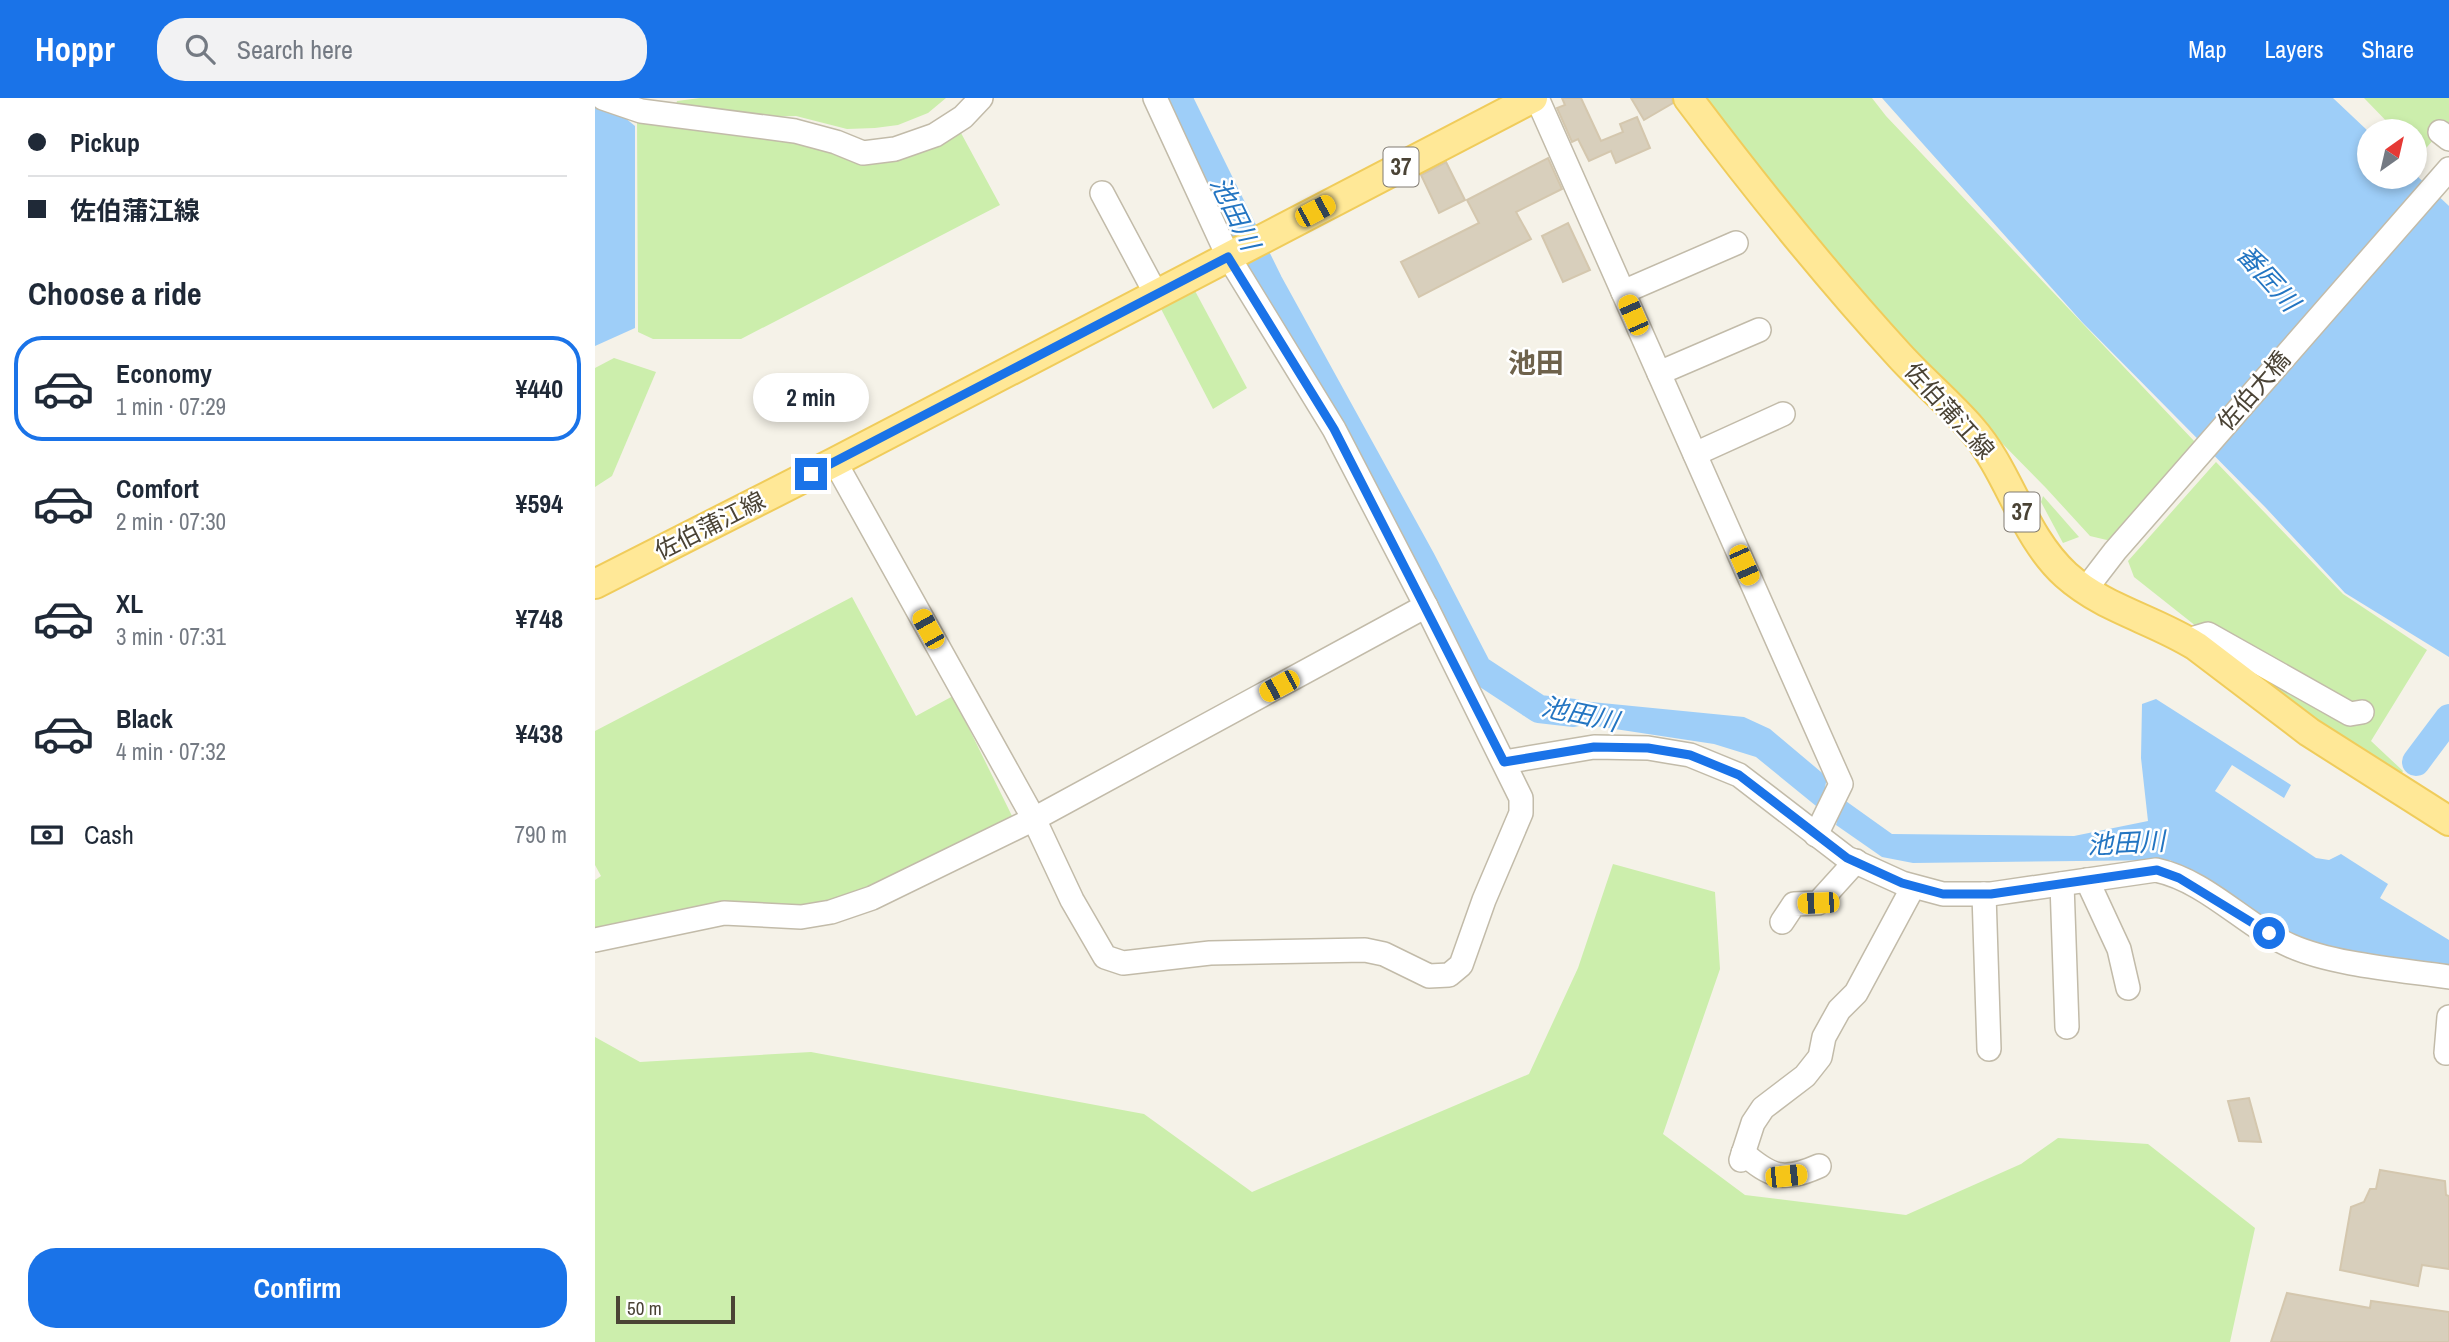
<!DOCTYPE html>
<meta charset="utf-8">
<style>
:root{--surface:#fff;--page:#f2f2f3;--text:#1f2937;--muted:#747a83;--line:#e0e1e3;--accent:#1a73e8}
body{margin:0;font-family:"Archivo Narrow","Noto Sans JP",sans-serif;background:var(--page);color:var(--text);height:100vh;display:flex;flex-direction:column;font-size:26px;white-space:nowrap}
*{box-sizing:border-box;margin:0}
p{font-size:23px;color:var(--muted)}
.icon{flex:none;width:38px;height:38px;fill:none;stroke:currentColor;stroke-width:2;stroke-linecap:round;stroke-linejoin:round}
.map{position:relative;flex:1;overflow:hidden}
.side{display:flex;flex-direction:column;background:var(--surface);width:595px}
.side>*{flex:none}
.hud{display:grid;align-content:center;height:154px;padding:0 28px;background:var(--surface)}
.needle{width:46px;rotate:34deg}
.fabs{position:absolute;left:1762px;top:21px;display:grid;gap:14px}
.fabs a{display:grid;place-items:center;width:70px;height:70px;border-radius:50%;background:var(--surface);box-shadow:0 4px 10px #0003;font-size:35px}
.scale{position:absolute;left:21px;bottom:18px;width:119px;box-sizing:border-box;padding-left:7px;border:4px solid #4a4335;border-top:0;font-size:19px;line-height:24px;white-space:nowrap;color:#4a4335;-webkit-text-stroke:5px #fff;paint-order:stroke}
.end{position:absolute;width:32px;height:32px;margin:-16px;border:9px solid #1a73e8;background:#fff;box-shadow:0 0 0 4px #fff}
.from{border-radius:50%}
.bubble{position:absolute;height:49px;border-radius:24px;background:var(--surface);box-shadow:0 4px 10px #0003;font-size:23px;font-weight:700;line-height:49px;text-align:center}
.car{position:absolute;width:21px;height:42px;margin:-21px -10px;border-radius:9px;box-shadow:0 0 5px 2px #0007;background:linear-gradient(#f5c518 24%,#345 0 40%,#f5c518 0 76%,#345 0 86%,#f5c518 0)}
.hud b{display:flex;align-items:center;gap:24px;height:66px;font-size:26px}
.hud b+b{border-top:2px solid var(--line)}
.hud i{width:18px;height:18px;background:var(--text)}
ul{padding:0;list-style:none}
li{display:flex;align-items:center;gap:21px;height:105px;margin:0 14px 10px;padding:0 14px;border:4px solid transparent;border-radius:28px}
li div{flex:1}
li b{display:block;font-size:26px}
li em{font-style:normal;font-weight:700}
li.current{border-color:var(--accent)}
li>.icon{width:63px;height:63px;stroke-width:1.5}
h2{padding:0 28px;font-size:32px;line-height:84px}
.pay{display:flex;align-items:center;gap:18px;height:77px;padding:0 28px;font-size:26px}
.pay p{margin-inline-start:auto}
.action{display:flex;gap:14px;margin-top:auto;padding:14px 28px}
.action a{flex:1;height:80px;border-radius:28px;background:var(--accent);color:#fff;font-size:28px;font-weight:700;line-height:80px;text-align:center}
header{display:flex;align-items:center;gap:42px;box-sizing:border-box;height:98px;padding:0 35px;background:var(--accent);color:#fff}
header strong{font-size:33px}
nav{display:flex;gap:38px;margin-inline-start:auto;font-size:24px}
.search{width:490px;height:63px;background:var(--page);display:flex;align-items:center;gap:18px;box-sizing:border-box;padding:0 24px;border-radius:28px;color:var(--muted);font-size:26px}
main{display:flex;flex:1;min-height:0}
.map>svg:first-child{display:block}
.green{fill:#cceeac}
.water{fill:#9ecef8}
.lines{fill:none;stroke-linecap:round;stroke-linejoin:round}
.river{stroke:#9ecef8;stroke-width:28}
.building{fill:#d8cfbc;stroke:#d4c7ae;stroke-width:2}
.minor-casing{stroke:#c2bba9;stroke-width:26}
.major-casing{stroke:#f0cc5b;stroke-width:32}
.minor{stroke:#fff;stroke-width:23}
.major{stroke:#ffe897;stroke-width:28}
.route{stroke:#1a73e8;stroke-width:9}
.labels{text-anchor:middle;stroke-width:5;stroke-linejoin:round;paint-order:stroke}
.shield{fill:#fff;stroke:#807b72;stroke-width:2}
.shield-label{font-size:23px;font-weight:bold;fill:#4a4335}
.street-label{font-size:24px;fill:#4a4335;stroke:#fff}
.water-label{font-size:26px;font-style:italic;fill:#2375c2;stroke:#fff}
.quarter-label{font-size:28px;font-weight:bold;fill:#6e624b;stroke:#fff}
</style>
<header>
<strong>Hoppr</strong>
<div class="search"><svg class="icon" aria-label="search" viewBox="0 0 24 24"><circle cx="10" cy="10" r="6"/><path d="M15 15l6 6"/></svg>Search here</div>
<nav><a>Map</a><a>Layers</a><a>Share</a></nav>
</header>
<main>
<section class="side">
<div class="hud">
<b><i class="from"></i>Pickup</b>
<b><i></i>佐伯蒲江線</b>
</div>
<h2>Choose a ride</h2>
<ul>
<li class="current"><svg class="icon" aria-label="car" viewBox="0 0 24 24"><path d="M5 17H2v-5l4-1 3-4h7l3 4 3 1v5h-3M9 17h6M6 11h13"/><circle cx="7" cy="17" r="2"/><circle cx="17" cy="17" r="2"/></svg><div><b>Economy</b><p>1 min · 07:29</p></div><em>¥440</em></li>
<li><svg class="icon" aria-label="car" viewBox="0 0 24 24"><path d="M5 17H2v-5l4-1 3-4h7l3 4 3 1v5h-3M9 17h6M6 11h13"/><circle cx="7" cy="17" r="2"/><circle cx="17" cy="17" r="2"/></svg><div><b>Comfort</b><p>2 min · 07:30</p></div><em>¥594</em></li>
<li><svg class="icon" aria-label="car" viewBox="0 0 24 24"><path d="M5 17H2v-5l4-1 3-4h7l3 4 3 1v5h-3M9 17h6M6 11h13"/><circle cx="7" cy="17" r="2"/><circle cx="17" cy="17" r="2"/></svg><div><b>XL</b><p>3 min · 07:31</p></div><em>¥748</em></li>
<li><svg class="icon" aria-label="car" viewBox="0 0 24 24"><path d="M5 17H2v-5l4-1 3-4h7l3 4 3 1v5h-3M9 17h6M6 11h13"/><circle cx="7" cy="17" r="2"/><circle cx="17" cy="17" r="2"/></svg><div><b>Black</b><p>4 min · 07:32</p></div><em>¥438</em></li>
</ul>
<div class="pay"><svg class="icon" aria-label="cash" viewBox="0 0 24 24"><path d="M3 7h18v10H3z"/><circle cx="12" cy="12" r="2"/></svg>Cash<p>790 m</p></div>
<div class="action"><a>Confirm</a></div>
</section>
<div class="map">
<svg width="1854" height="1244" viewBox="0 0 1854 1244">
<rect width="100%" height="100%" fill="#f5f2e8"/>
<g class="green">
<polygon points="105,0 351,0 333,15 303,27 280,30 252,31 201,18 168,19 79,13 82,3"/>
<polygon points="1107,0 1277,0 1291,18 1600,344 1516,443 1495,438 1451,390 1330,267 1209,128"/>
<polygon points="1769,0 1854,0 1854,24 1825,57 1820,52 1820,33 1801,33"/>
<polygon points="42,18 144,38 168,38 287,61 347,47 366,35 405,107 146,241 58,241 43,234"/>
<polygon points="599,191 652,290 618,311 564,207"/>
<polygon points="19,260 61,274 17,378 0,389 0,270"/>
<polygon points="1621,364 1748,496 1832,552 1776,643 1808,673 1805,678 1703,609 1539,479 1533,463"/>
<polygon points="1448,398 1484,439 1468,445 1446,404"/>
<polygon points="257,499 321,618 358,598 417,718 238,806 0,837 0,782 6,778 0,767 0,633"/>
<polygon points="1018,766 1120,794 1125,871 1068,1036 1150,1097 1311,1117 1426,1066 1463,1040 1553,1046 1660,1130 1635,1244 0,1244 0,939 45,964 216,954 549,1016 657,1094 934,976 983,870"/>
</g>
<g class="water">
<polygon points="1287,0 1738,0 1774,34 1774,79 1820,79 1820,76 1854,108 1854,559 1750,495 1671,410 1487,224"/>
<polygon points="0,8 18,10 40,28 40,230 0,248"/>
<polygon points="956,600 1149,619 1175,631 1232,679 1226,712 1161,659 1119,646 927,617"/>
<polygon points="1561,601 1696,687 1689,700 1637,667 1620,693 1721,760 1734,762 1746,756 1793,786 1785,800 1854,842 1854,870 1753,856 1706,845 1575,762 1318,765 1287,759 1241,727 1248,701 1297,736 1479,738 1553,723 1546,660 1547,606"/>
</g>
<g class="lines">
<g class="river">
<polyline points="583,0 674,185 826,461 883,571 944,611 979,615"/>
<polyline points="1821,664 1854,620"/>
</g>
</g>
<g class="building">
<polygon points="967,0 986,0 1006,43 1028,34 1025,26 1042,19 1055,50 1021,65 1016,53 994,63 983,41 977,44 962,10 970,7"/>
<polygon points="1036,0 1077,0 1078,5 1049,22"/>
<polygon points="953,60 967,91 921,114 936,141 824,199 806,164 884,125 872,102"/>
<polygon points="851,64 870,102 844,115 826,77"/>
<polygon points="973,125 995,172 968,184 947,138"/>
<polygon points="1654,1000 1666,1044 1644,1043 1633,1003"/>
<polygon points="1785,1072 1850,1083 1851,1097 1854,1098 1854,1171 1827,1167 1823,1188 1745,1172 1756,1109 1769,1104 1775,1091 1781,1091"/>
<polygon points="1692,1195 1775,1210 1776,1203 1854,1214 1854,1244 1676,1244"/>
</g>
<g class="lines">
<defs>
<g id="minor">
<polyline points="8,0 46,13 200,33 241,44 268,55 300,51 340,37 368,19 386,0"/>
<polyline points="942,0 1246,686 1221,737"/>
<polyline points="1845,34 1854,41"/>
<polyline points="507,95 561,196"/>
<polyline points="1028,194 1141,145"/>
<polyline points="1064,275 1164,232"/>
<polyline points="1100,356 1188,316"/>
<polyline points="240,364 439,721 477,802 510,859 528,865 615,855 770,852 789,856 834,878 854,877 866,867 889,802 926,715 926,700 831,508 739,331 633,158 560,0"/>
<polyline points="1490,492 1520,453 1854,71"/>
<polyline points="1593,542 1613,536 1755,616 1767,614"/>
<path d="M909,664L999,649L1053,650L1095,657L1144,677L1252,760L1307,785L1348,796H1396L1561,772C1612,783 1650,828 1696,848C1739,867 1807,872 1854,879"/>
<polyline points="1492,782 1524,851 1533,890"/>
<polyline points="1467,786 1472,929"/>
<polyline points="1389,796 1394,951"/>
<polyline points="1187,824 1199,806 1223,805 1261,763"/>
<polyline points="0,842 129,815 206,819 236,814 277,800 439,721 831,508"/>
<polyline points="1851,955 1854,919"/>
<path d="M1148,1055C1176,1079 1188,1084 1224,1068"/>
<polyline points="1146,1062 1158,1025 1168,1010 1210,978 1225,959 1229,939 1244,912 1261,895 1318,789"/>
</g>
<g id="major">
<path d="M1093,0C1160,89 1230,176 1305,258C1328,283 1354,305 1376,330C1415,374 1427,437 1471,477C1509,511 1558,521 1601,548L1714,634L1854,723"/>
<polyline points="0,486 240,364 938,0"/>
</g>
</defs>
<use href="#minor" class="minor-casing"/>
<use href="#major" class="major-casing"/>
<use href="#minor" class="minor"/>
<use href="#major" class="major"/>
</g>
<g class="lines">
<polyline class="route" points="216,376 633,159 739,331 909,664 999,649 1053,650 1095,657 1144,677 1252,760 1307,785 1348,796 1396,796 1562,772 1584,780 1674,835"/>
</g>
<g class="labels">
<g class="shield">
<rect x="788.5" y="49.5" width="35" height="39" rx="5"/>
<rect x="1409.5" y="394.5" width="35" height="39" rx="5"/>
</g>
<g class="shield-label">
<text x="806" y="77">37</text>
<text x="1427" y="422">37</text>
</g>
<g class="street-label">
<text transform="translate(1659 293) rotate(-49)" y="8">佐伯大橋</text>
<text transform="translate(1354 313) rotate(48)" y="8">佐伯蒲江線</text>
<text transform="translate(115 428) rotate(-27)" y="8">佐伯蒲江線</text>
</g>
<g class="water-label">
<text transform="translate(640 115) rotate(64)" y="9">池田川</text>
<text transform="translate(1673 180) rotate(48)" y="9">番匠川</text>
<text transform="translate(985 616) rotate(12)" y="9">池田川</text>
<text transform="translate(1531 745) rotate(-3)" y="9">池田川</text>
</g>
<g class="quarter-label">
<text x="941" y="275">池田</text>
</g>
</g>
</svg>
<div class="fabs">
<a><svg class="needle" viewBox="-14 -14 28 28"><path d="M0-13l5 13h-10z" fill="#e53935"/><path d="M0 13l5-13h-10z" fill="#747a83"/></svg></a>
</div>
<div class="scale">50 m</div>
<i class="end from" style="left:1674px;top:835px"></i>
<i class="end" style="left:216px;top:376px"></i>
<div class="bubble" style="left:158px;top:275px;width:116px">2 min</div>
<i class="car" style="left:720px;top:113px;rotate:62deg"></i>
<i class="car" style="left:1038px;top:217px;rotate:336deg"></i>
<i class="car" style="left:1149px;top:467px;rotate:156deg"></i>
<i class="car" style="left:333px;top:531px;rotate:331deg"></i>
<i class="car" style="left:684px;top:588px;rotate:242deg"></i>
<i class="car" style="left:1223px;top:805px;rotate:268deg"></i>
<i class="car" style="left:1191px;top:1078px;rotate:84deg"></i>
</div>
</main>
